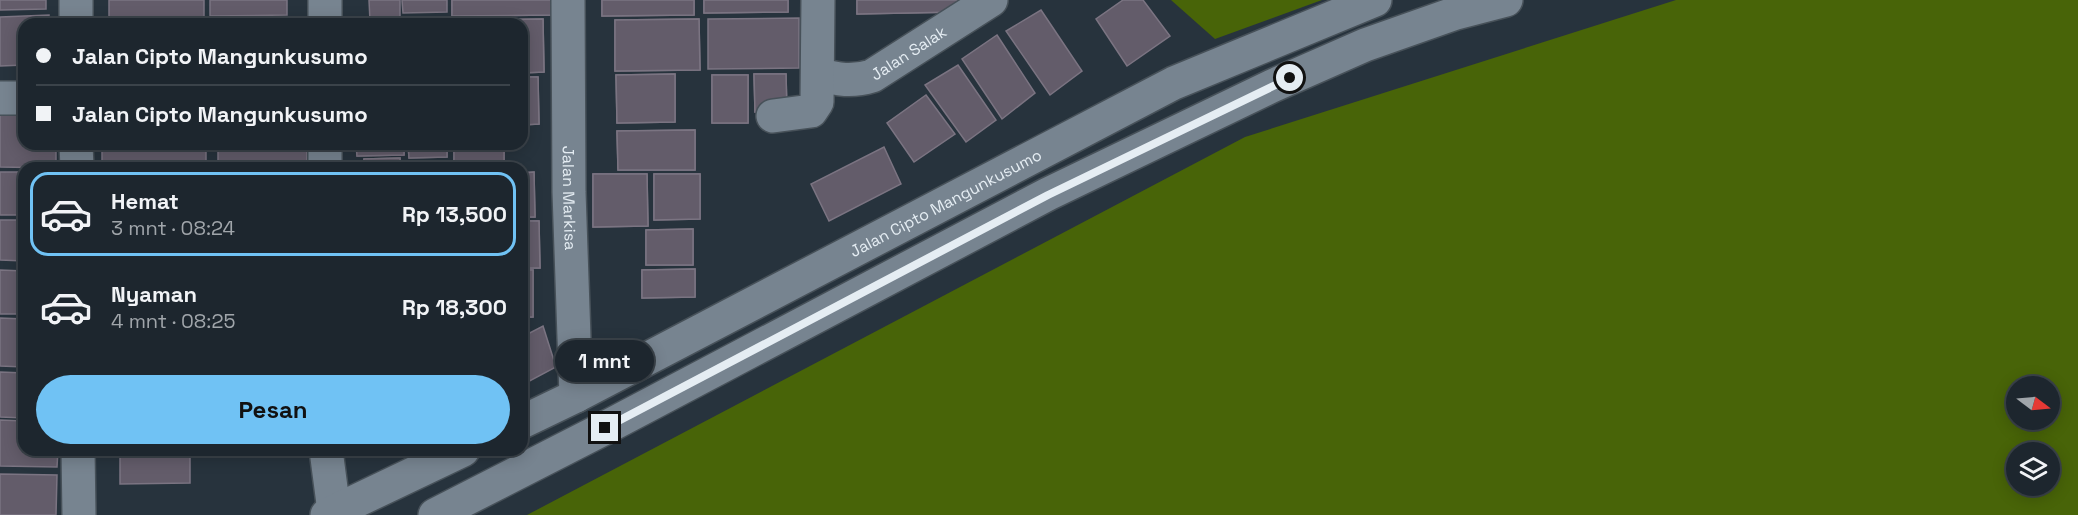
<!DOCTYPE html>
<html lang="id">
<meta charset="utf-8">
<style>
:root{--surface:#1d262e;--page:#2a323a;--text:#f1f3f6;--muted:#a0a5aa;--line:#3b434a;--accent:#70c2f4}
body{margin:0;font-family:"Space Grotesk",sans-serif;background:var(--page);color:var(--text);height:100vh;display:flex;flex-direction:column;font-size:22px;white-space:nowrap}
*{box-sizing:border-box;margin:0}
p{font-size:20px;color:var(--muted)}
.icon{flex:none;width:33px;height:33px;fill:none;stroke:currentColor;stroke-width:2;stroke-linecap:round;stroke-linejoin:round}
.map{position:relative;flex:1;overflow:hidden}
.details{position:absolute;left:18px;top:162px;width:510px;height:294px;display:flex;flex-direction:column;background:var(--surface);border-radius:18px;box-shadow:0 3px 15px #0003,0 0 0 2px var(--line)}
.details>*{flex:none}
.top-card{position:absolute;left:18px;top:18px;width:510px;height:132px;border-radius:18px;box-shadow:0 3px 15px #0003,0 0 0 2px var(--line);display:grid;align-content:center;height:132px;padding:0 18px;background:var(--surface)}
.needle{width:39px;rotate:106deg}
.controls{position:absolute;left:2006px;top:376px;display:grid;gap:12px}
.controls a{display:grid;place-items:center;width:54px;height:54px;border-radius:50%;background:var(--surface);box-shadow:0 3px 15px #0003,0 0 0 2px var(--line);font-size:30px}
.end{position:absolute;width:27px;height:27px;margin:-14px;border:8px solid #e5edf3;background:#111;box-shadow:0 0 0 3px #111}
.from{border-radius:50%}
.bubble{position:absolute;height:42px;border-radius:21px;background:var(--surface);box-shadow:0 3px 15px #0003,0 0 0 2px var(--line);font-size:20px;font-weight:800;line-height:42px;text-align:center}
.top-card b{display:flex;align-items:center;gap:21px;height:57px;font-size:22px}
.top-card b+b{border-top:2px solid var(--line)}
.top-card i{width:15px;height:15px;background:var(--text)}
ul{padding:10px 0 0;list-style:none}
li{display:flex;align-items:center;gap:18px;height:84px;margin:0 12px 9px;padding:0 6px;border:3px solid transparent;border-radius:18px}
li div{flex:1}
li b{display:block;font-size:22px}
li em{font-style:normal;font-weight:800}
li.active{border-color:var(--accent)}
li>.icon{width:54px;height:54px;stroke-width:1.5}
.button{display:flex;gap:12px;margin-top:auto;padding:12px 18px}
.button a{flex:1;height:69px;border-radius:36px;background:var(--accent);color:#111;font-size:24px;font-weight:800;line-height:69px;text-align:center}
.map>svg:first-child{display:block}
.forest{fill:#486408;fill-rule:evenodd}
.building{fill:#635c6a;stroke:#7b7482;stroke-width:1.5}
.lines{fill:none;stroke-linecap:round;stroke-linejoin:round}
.minor-casing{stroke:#475159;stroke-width:36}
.minor{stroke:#778490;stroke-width:33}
.route{stroke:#e5edf3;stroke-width:8}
.labels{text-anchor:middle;stroke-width:4.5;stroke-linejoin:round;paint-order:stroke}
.street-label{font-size:16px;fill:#e5edf3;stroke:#27333d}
</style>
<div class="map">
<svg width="2078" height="515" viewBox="0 0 2078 515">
<rect width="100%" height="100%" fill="#27333d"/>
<g class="forest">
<polygon points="1171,0 1322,0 1215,39"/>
<path d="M1676,0H2078V515H527L1245,137ZM2016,387H2049V420H2016ZM2016,453H2049V486H2016Z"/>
</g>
<g class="building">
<polygon points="0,0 46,0 46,9 0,10"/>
<polygon points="109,0 204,0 204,18 109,19"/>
<polygon points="210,0 287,0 287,15 210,16"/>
<polygon points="369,0 400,0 400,21 370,21"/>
<polygon points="402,0 447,0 447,12 403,13"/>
<polygon points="452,0 552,0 552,15 452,16"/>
<polygon points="452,0 552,0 552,15 452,16"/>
<polygon points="602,0 694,0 694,15 602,16"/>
<polygon points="602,0 694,0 694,15 602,16"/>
<polygon points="704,0 788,0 788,12 704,13"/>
<polygon points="704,0 788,0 788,12 704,13"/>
<polygon points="857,0 957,0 957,12 857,14"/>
<polygon points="857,0 957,0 957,12 857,14"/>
<polygon points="1123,0 1143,0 1170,36 1127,66 1096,19"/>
<polygon points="1041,10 1082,71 1050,95 1006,31"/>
<polygon points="49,15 49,24 24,24 24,65 0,66 0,17"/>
<polygon points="799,18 799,68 708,69 708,19"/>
<polygon points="543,19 544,72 522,73 522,24 459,24 459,20"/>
<polygon points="543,19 544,72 522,73 522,24 459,24 459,20"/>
<polygon points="699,19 700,70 615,71 615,20"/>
<polygon points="699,19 700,70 615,71 615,20"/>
<polygon points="308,20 308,24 209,24 208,21"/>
<polygon points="997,35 1035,93 1002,119 962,59"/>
<polygon points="958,65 996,120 966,142 925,85"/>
<polygon points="675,74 675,122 617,123 616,75"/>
<polygon points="675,74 675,122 617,123 616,75"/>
<polygon points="754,74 786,74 787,112 755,112"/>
<polygon points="754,74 786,74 787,112 755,112"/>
<rect x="712" y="75" width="36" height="48"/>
<rect x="712" y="75" width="36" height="48"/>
<polygon points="522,77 538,77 539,124 522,125"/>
<polygon points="522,77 538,77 539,124 522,125"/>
<polygon points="926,95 955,134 914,162 887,123"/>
<polygon points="0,113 24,113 24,144 56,144 56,168 0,167"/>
<polygon points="695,130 695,170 618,170 617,131"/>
<polygon points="695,130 695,170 618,170 617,131"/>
<rect x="102" y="144" width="104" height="24"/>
<polygon points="218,144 307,144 307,161 218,162"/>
<polygon points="356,144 404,144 404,155 357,156"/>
<polygon points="356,144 404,144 404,155 357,156"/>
<polygon points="408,144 447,144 447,157 409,158"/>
<polygon points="408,144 447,144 447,157 409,158"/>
<rect x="454" y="144" width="50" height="24"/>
<rect x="454" y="144" width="50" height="24"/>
<polygon points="884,147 901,184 829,221 811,184"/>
<polygon points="400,158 400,168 364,168 364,159"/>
<polygon points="400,158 400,168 364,168 364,159"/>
<rect x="406" y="162" width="40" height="6"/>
<rect x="406" y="162" width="40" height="6"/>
<rect x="0" y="172" width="24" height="43"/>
<polygon points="534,172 535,217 522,217 522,173"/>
<polygon points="534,172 535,217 522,217 522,173"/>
<polygon points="593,174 647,174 648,226 593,227"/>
<polygon points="593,174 647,174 648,226 593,227"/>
<polygon points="654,174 700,174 700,219 654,220"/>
<polygon points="654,174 700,174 700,219 654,220"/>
<polygon points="0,220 24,220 24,261 0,260"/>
<polygon points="522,221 539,221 540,268 522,268"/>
<polygon points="522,221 539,221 540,268 522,268"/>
<polygon points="693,229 693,265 646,265 646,230"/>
<polygon points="693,229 693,265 646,265 646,230"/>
<polygon points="695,269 695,297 642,298 642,270"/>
<polygon points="695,269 695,297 642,298 642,270"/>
<polygon points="0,270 24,271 24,314 0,314"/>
<rect x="522" y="270" width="11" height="47"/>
<rect x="522" y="270" width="11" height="47"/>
<polygon points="0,318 24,319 24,367 0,366"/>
<polygon points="543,326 556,367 522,385 522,337"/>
<polygon points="0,372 24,373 24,418 0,417"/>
<polygon points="0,420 24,421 24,450 58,450 57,467 0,466"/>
<polygon points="120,450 190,450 190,483 120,484"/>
<polygon points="360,450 392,450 392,453 360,455"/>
<polygon points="360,450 392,450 392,453 360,455"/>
<polygon points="0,474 57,475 56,515 0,515"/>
</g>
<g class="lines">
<defs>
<g id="minor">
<polyline points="76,0 76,24"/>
<polyline points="325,0 325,24"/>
<path id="s1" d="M568,0L569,192L576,396"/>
<path id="s2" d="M818,74C838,80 852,82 872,76L991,0"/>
<polyline points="0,98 24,98"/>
<polyline points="773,116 811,111 817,102 818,0"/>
<polyline points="76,144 77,168"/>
<polyline points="325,168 325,144"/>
<path id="s3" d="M522,422L576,396L1174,83L1375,0"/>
<polyline points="78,450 79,515"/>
<polyline points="326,450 334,511"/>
<polyline points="327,515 463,450"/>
<polyline points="435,515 605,428 1048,194 1272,86 1365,45 1456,13 1506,0"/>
</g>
</defs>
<use href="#minor" class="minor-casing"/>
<use href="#minor" class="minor"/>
</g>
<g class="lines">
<polyline class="route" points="605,428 1048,195 1290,78"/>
</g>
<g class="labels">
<g class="street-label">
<text dy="6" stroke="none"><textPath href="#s2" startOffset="98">Jalan Salak</textPath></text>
<text dy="6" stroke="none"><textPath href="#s1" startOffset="198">Jalan Markisa</textPath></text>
<text dy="6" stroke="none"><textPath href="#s3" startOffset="477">Jalan Cipto Mangunkusumo</textPath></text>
</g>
</g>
</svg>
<div class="controls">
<a><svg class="needle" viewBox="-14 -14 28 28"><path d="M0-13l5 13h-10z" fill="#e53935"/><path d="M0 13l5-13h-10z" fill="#a0a5aa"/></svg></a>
<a><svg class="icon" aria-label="layers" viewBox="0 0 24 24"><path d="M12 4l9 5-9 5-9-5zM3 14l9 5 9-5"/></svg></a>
</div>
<i class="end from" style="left:1290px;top:78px"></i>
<i class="end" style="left:605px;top:428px"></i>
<div class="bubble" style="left:555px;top:340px;width:99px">1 mnt</div>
<div class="top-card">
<b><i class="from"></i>Jalan Cipto Mangunkusumo</b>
<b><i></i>Jalan Cipto Mangunkusumo</b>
</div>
<section class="details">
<ul>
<li class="active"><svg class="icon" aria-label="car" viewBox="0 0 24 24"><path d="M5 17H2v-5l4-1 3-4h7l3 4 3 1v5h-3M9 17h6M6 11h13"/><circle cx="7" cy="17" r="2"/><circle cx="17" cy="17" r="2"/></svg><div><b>Hemat</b><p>3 mnt · 08:24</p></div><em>Rp 13,500</em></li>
<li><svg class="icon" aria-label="car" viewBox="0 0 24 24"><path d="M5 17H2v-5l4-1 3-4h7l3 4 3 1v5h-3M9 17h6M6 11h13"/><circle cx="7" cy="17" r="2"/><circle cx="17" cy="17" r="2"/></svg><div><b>Nyaman</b><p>4 mnt · 08:25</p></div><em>Rp 18,300</em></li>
</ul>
<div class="button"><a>Pesan</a></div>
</section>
</div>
